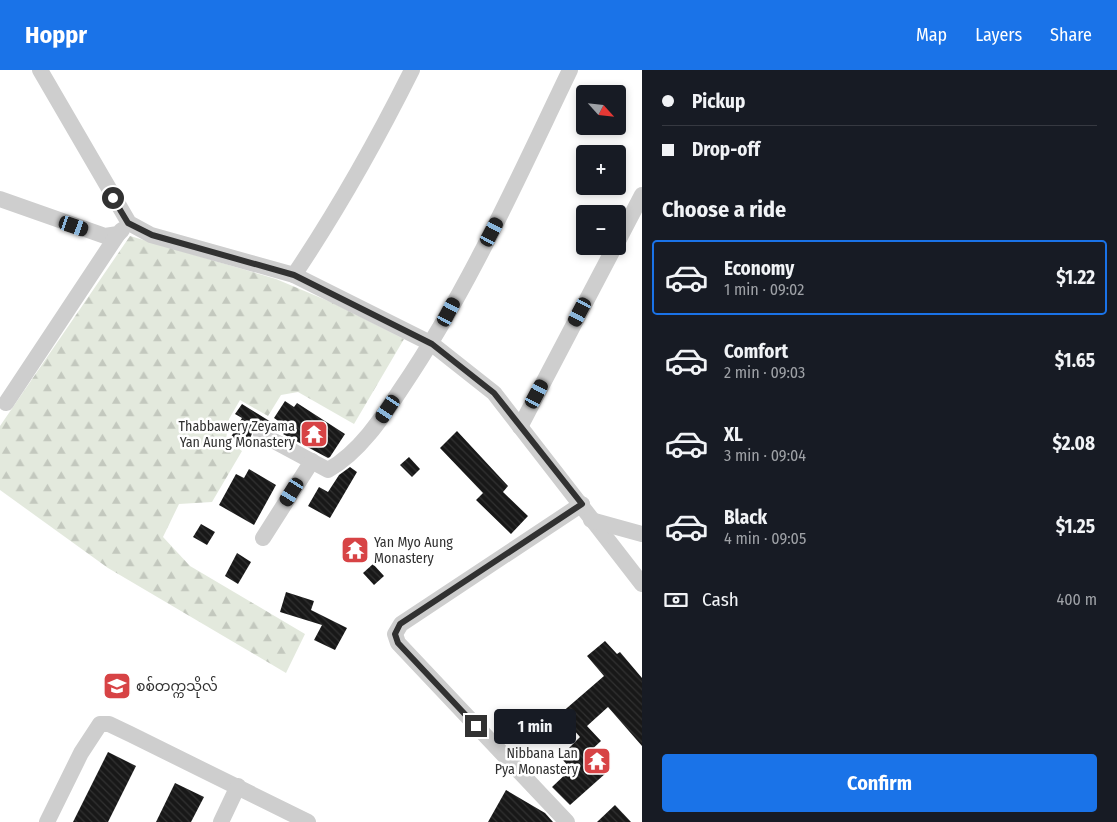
<!DOCTYPE html>
<meta charset="utf-8">
<style>
:root{--surface:#171b24;--page:#242831;--text:#f1f3f6;--muted:#9ea1a6;--line:#363941;--accent:#1a73e8}
body{margin:0;font-family:"Fira Sans Condensed","Noto Sans Myanmar",sans-serif;background:var(--page);color:var(--text);height:100vh;display:flex;flex-direction:column;font-size:19px;white-space:nowrap}
*{box-sizing:border-box;margin:0}
p{font-size:16px;color:var(--muted)}
.icon{flex:none;width:28px;height:28px;fill:none;stroke:currentColor;stroke-width:2;stroke-linecap:round;stroke-linejoin:round}
.map{position:relative;flex:1;overflow:hidden}
.details{display:flex;flex-direction:column;background:var(--surface);width:475px}
.details>*{flex:none}
.top-card{display:grid;align-content:center;height:110px;padding:0 20px;background:var(--surface)}
.needle{width:32px;rotate:117deg}
.fabs{position:absolute;left:576px;top:15px;display:grid;gap:10px}
.fabs a{display:grid;place-items:center;width:50px;height:50px;border-radius:5px;background:var(--surface);box-shadow:0 2px 8px #0003;font-size:25px}
.end{position:absolute;width:22px;height:22px;margin:-11px;border:6px solid #313131;background:#fff;box-shadow:0 0 0 2px #fff}
.from{border-radius:50%}
.bubble{position:absolute;height:35px;border-radius:5px;background:var(--surface);box-shadow:0 2px 8px #0003;font-size:16px;font-weight:700;line-height:35px;text-align:center}
.car{position:absolute;width:15px;height:30px;margin:-15px -8px;border-radius:6px;box-shadow:0 0 4px 1px #0007;background:linear-gradient(#222 24%,#8ab4d8 0 40%,#222 0 76%,#8ab4d8 0 86%,#222 0)}
.top-card b{display:flex;align-items:center;gap:18px;height:48px;font-size:19px}
.top-card b+b{border-top:1px solid var(--line)}
.top-card i{width:12px;height:12px;background:var(--text)}
ul{padding:0;list-style:none}
li{display:flex;align-items:center;gap:15px;height:75px;margin:0 10px 8px;padding:0 10px;border:2px solid transparent;border-radius:5px}
li div{flex:1}
li b{display:block;font-size:19px}
li em{font-style:normal;font-weight:700}
li.current{border-color:var(--accent)}
li>.icon{width:45px;height:45px;stroke-width:1.5}
h2{padding:0 20px;font-size:22px;line-height:60px}
.pay{display:flex;align-items:center;gap:12px;height:55px;padding:0 20px;font-size:19px}
.pay p{margin-inline-start:auto}
.action{display:flex;gap:10px;margin-top:auto;padding:10px 20px}
.action a{flex:1;height:58px;border-radius:5px;background:var(--accent);color:#fff;font-size:20px;font-weight:700;line-height:58px;text-align:center}
header{display:flex;align-items:center;gap:30px;box-sizing:border-box;height:70px;padding:0 25px;background:var(--accent);color:#fff}
header strong{font-size:24px}
nav{display:flex;gap:28px;margin-inline-start:auto;font-size:18px}
main{display:flex;flex:1;min-height:0}
.map>svg:first-child{display:block}
.forest{fill:url(#forest-firs)}
.building{fill:url(#building-back-hatch)}
.lines{fill:none;stroke-linecap:round;stroke-linejoin:round}
.minor{stroke:#cecece;stroke-width:16}
.route{stroke:#313131;stroke-width:6}
.labels{text-anchor:middle;stroke-width:5;stroke-linejoin:round;paint-order:stroke}
.poi-label{font-size:14px;fill:#313131;stroke:#fff;text-anchor:end}
</style>
<header>
<strong>Hoppr</strong>
<nav><a>Map</a><a>Layers</a><a>Share</a></nav>
</header>
<main>
<div class="map">
<svg width="642" height="752" viewBox="0 0 642 752">
<defs>
<pattern id="forest-firs" width="22" height="20" patternUnits="userSpaceOnUse" patternTransform="scale(1.25)"><rect width="22" height="20" fill="#e3e9dd"/><path d="M5 1l3.5 6h-7zM16 11l3.5 6h-7z" fill="#c3c8be"/></pattern>
<pattern id="building-back-hatch" width="6" height="6" patternUnits="userSpaceOnUse" patternTransform="scale(1.25)"><rect width="6" height="6" fill="#181818"/><path d="M-1 5l2 2M0 0l6 6M5-1l2 2" fill="none" stroke="#313131"/></pattern>
</defs>
<rect width="100%" height="100%" fill="#fff"/>
<polygon class="forest" points="130,166 276,209 333,233 404,269 354,354 298,322 281,325 268,346 240,330 229,349 226,370 242,381 212,432 179,434 163,467 190,496 305,564 286,603 108,498 0,420 0,356"/>
<g class="building">
<polygon points="285,331 294,337 297,333 345,364 330,387 328,388 283,364 287,357 274,348"/>
<polygon points="242,334 276,355 273,359 261,354 255,356 247,376 231,367 242,348 235,344"/>
<polygon points="457,361 508,416 503,422 528,446 511,464 476,430 483,423 440,378"/>
<polygon points="409,387 420,399 412,407 400,395"/>
<polygon points="350,397 357,402 330,448 308,436 319,417 328,422 339,405"/>
<polygon points="249,399 276,415 254,455 219,435 236,404 244,408"/>
<polygon points="201,454 215,462 207,475 193,467"/>
<polygon points="237,483 251,492 238,514 225,506"/>
<polygon points="373,494 384,506 374,515 363,503"/>
<polygon points="286,522 314,531 311,540 347,558 335,580 314,570 322,555 280,542"/>
<polygon points="605,571 617,584 620,582 642,608 642,676 608,637 587,656 601,671 588,683 606,703 570,735 552,717 571,699 560,687 580,667 560,644 604,606 587,586"/>
<polygon points="108,682 136,696 108,752 73,752"/>
<polygon points="175,713 204,727 191,752 156,752"/>
<polygon points="506,720 545,743 553,752 488,752"/>
<polygon points="615,735 631,752 597,752"/>
</g>
<g class="lines">
<g class="minor">
<polyline points="40,0 129,153 151,165 294,205 432,274 494,323 642,514"/>
<polyline points="0,129 105,166 118,164 122,160"/>
<polyline points="618,171 642,125"/>
<path d="M294,205C339,138 376,72 412,0"/>
<polyline points="6,333 118,164"/>
<polyline points="520,357 615,176"/>
<path d="M261,364L328,400C359,383 382,348 401,319C469,219 518,108 570,0"/>
<polyline points="591,450 642,464"/>
<polyline points="263,468 312,391"/>
<polyline points="47,752 81,683 100,654 109,654 130,664 308,752"/>
<polyline points="221,752 238,716"/>
<polyline points="567,752 398,573 395,564 401,554 582,434"/>
</g>
</g>
<g class="lines">
<polyline class="route" points="113,128 128,153 152,165 294,205 432,274 494,323 582,434 400,554 395,564 398,573 476,656"/>
</g>
<defs>
<symbol id="temple-square" viewBox="-11 -11 22 22"><rect x="-9" y="-9" width="18" height="18" rx="4" fill="#d74345" stroke="#fff"/><path d="M0-6L5-2H3V0L6.5 2.5H4V6H1.5V3h-3V6H-4V2.5H-6.5L-3 0V-2H-5Z" fill="#fff"/></symbol>
<symbol id="university-square" viewBox="-11 -11 22 22"><rect x="-9" y="-9" width="18" height="18" rx="4" fill="#d74345" stroke="#fff"/><path d="M0-5L7-2L0 1L-7-2ZM-4 1L0 2.5L4 1V4Q0 6-4 4Z" fill="#fff"/></symbol>
</defs>
<g fill-rule="evenodd">
<use href="#temple-square" x="298" y="348" width="32" height="32"/>
<use href="#temple-square" x="339" y="464" width="32" height="32"/>
<use href="#university-square" x="101" y="600" width="32" height="32"/>
<use href="#temple-square" x="581" y="675" width="32" height="32"/>
</g>
<g class="labels">
<g class="poi-label">
<text x="295" y="361">Thabbawery Zeyama<tspan x="295" dy="16">Yan Aung Monastery</tspan></text>
<text x="374" y="477" text-anchor="start">Yan Myo Aung<tspan x="374" dy="16">Monastery</tspan></text>
<text x="136" y="621" text-anchor="start">စစ်‌တက္ကသိုလ်</text>
<text x="578" y="688">Nibbana Lan<tspan x="578" dy="16">Pya Monastery</tspan></text>
</g>
</g>
</svg>
<div class="fabs">
<a><svg class="needle" viewBox="-14 -14 28 28"><path d="M0-13l5 13h-10z" fill="#e53935"/><path d="M0 13l5-13h-10z" fill="#9ea1a6"/></svg></a>
<a>+</a>
<a>−</a>
</div>
<i class="end from" style="left:113px;top:128px"></i>
<i class="end" style="left:476px;top:656px"></i>
<div class="bubble" style="left:494px;top:639px;width:82px">1 min</div>
<i class="car" style="left:74px;top:156px;rotate:109deg"></i>
<i class="car" style="left:492px;top:162px;rotate:28deg"></i>
<i class="car" style="left:449px;top:242px;rotate:28deg"></i>
<i class="car" style="left:580px;top:242px;rotate:208deg"></i>
<i class="car" style="left:537px;top:324px;rotate:28deg"></i>
<i class="car" style="left:388px;top:339px;rotate:214deg"></i>
<i class="car" style="left:292px;top:422px;rotate:212deg"></i>
</div>
<section class="details">
<div class="top-card">
<b><i class="from"></i>Pickup</b>
<b><i></i>Drop-off</b>
</div>
<h2>Choose a ride</h2>
<ul>
<li class="current"><svg class="icon" aria-label="car" viewBox="0 0 24 24"><path d="M5 17H2v-5l4-1 3-4h7l3 4 3 1v5h-3M9 17h6M6 11h13"/><circle cx="7" cy="17" r="2"/><circle cx="17" cy="17" r="2"/></svg><div><b>Economy</b><p>1 min · 09:02</p></div><em>$1.22</em></li>
<li><svg class="icon" aria-label="car" viewBox="0 0 24 24"><path d="M5 17H2v-5l4-1 3-4h7l3 4 3 1v5h-3M9 17h6M6 11h13"/><circle cx="7" cy="17" r="2"/><circle cx="17" cy="17" r="2"/></svg><div><b>Comfort</b><p>2 min · 09:03</p></div><em>$1.65</em></li>
<li><svg class="icon" aria-label="car" viewBox="0 0 24 24"><path d="M5 17H2v-5l4-1 3-4h7l3 4 3 1v5h-3M9 17h6M6 11h13"/><circle cx="7" cy="17" r="2"/><circle cx="17" cy="17" r="2"/></svg><div><b>XL</b><p>3 min · 09:04</p></div><em>$2.08</em></li>
<li><svg class="icon" aria-label="car" viewBox="0 0 24 24"><path d="M5 17H2v-5l4-1 3-4h7l3 4 3 1v5h-3M9 17h6M6 11h13"/><circle cx="7" cy="17" r="2"/><circle cx="17" cy="17" r="2"/></svg><div><b>Black</b><p>4 min · 09:05</p></div><em>$1.25</em></li>
</ul>
<div class="pay"><svg class="icon" aria-label="cash" viewBox="0 0 24 24"><path d="M3 7h18v10H3z"/><circle cx="12" cy="12" r="2"/></svg>Cash<p>400 m</p></div>
<div class="action"><a>Confirm</a></div>
</section>
</main>
